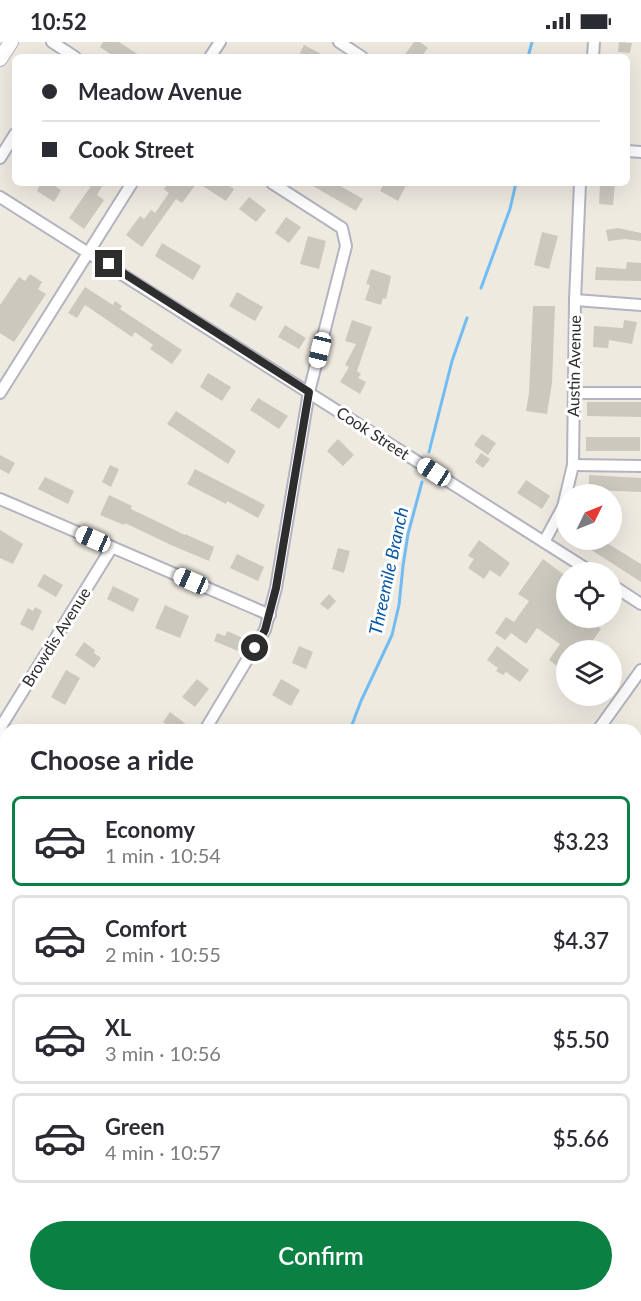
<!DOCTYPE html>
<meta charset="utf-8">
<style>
:root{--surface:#fff;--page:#f2f2f3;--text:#2b2b33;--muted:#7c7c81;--line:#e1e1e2;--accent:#0b8043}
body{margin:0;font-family:Lato,sans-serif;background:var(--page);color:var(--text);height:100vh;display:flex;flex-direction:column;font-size:22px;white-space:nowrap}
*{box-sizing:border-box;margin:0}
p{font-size:20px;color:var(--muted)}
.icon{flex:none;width:33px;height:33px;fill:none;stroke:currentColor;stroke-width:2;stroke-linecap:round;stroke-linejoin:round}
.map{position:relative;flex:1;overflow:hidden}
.sheet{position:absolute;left:0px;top:682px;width:642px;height:578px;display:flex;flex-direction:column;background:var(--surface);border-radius:18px 18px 0 0;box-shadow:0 6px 24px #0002}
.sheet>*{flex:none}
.guide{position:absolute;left:12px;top:12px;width:618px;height:132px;border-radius:9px;box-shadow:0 6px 24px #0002;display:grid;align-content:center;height:132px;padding:0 30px;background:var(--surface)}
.needle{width:39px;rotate:47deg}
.controls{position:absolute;left:556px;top:442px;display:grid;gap:12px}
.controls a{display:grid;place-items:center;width:66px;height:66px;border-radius:50%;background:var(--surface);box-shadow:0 6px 24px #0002;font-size:30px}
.end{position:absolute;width:27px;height:27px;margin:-14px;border:8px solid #2d2d2d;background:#fff;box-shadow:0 0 0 3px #fff}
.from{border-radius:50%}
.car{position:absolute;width:18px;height:36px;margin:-18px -9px;border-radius:8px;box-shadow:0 0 4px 2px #0007;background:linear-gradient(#fff 24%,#345 0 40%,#fff 0 76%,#345 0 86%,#fff 0)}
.guide b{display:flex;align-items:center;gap:21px;height:57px;font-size:22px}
.guide b+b{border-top:2px solid var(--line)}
.guide i{width:15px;height:15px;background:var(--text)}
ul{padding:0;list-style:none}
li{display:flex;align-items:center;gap:18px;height:90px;margin:0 12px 9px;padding:0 18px;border:3px solid var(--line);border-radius:9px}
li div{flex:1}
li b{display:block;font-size:22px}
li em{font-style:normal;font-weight:600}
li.current{border-color:var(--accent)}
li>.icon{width:54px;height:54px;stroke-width:1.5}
h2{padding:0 30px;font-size:27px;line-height:72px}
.primary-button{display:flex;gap:12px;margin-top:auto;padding:12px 30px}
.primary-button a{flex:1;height:69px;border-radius:36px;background:var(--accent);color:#fff;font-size:24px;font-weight:600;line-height:69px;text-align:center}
.status{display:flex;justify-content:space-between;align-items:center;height:42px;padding:0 30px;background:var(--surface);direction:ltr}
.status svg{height:16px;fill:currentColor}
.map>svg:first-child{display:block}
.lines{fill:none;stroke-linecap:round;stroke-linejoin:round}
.stream{stroke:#71bdf3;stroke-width:3}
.building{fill:#cbc8be}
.minor-casing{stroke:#b3b3c1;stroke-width:14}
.tertiary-casing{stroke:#b3b3c1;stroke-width:16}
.secondary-casing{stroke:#b3b3c1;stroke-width:18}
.minor{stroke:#fff;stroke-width:10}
.tertiary{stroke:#fff;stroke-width:14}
.secondary{stroke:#fff;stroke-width:15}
.route{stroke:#2d2d2d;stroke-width:8}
.labels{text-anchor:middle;stroke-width:6;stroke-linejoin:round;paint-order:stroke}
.street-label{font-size:16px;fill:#2d2d2d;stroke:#fff}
.water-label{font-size:18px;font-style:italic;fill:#0a59a5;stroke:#fff}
</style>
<div class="status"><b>10:52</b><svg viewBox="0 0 49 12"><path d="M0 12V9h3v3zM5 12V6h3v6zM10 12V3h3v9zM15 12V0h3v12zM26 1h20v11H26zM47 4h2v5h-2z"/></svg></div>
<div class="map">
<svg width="641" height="1259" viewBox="0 0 641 1259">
<rect width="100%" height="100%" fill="#efeae0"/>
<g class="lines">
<g class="stream">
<polyline points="528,15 532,0"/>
<polyline points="481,246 510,167 516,141"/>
<polyline points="429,410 452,319 467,276"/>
<polyline points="350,688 361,659 392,593 399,563 403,524 408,492 422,440"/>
<polyline points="128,1259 130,1254"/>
</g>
</g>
<g class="building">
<polygon points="103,0 119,0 142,15 115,15 100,5"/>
<polygon points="414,0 420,0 428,6 421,15 403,15"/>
<polygon points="619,0 632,1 630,11 618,10"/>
<polygon points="304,3 327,15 298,15"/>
<polygon points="41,141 50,141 61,148 54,160 37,149"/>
<polygon points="93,141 104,141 97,153 104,158 84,187 69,176"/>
<polygon points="168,141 197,141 182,161 176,157 142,205 126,193 140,174 144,177 151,168 155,171 169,151 164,147"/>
<polygon points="198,141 224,141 234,147 226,159"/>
<polygon points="308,141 335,141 363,157 356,169"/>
<polygon points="384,141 407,141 398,159 380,149"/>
<polygon points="600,141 615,141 613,163 599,162"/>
<polygon points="249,155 266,168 256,180 239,167"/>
<polygon points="286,175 301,185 289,201 275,191"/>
<polygon points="618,186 641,191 641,199 625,197 608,199 606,188"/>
<polygon points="542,190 558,194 549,227 534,223"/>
<polygon points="308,194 326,199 319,227 300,222"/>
<polygon points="162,201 201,224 193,238 155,214"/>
<polygon points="627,220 641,221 641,239 595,238 596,225 626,227"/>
<polygon points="371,227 391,234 386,257 383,256 381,263 365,258 370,243 366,242"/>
<polygon points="30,232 42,240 38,247 46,252 14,300 0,291 0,263 19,235 25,239"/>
<polygon points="85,245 113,263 115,259 122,264 120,267 182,308 172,322 150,307 153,303 135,290 132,295 85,263 77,276 68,271"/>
<polygon points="237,250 263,265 255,279 229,264"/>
<polygon points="533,264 555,264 552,341 547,372 526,369 529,351"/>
<polygon points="352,278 372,285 357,329 361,332 358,336 366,340 360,352 340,340 349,325 345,323 356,302 345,299"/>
<polygon points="624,278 637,280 632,302 609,298 608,306 593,305 594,284 623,286"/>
<polygon points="285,283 306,296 299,307 278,295"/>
<polygon points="208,331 231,345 222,359 200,345"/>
<polygon points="258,356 288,374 279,387 250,368"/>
<polygon points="587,360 641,360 641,375 587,374"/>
<polygon points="176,369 236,409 228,422 167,382"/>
<polygon points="482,392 496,401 488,413 474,403"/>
<rect x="586" y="395" width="54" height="14"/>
<polygon points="338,397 354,413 343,424 327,409"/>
<polygon points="481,411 490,417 483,426 475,420"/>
<polygon points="0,413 15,421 9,432 0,427"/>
<polygon points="110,423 119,427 111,445 102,440"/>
<polygon points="195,427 265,463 258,476 227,459 226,462 187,442"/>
<polygon points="589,433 641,436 641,450 589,448"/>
<polygon points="45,435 74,449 68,462 38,447"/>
<polygon points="526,438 550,454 542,467 517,451"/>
<polygon points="109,453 132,464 131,467 185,493 185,492 214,505 209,519 171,503 125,481 124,483 100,473"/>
<polygon points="0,488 23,502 13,522 0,516"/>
<polygon points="479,498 510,521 500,535 490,528 484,537 468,526 474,517 468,514"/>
<polygon points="576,498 602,498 636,519 641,522 641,540"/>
<polygon points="338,506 350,509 344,531 332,527"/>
<polygon points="237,512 264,525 258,539 230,526"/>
<polygon points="543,517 567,535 567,576 586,576 601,587 585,609 567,609 567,631 549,618 560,602 537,586 526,602 511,591 505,598 495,591 506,575 514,580 529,559 518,552"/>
<polygon points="44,532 63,543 56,555 37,544"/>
<polygon points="113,544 139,557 133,570 107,557"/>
<polygon points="329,552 336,559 328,568 320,562"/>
<polygon points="165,563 189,574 180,596 155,586"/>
<polygon points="35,565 42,569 33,589 20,582 28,566 33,569"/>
<polygon points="227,589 243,596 238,609 214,599 217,591 225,594"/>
<polygon points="84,600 95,608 94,611 101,616 94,626 75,613"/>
<polygon points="299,604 313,610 306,627 292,621"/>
<polygon points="497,604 529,628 520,640 506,630 503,633 496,629 498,626 487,618"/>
<polygon points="66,628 80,636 65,663 51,655"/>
<polygon points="197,637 209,647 195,665 182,655"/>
<polygon points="281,637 300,648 291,664 272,653"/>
<polygon points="170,670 186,682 181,688 174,688 163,680"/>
</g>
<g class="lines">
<defs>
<g id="minor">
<polyline points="52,0 75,15"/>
<polyline points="339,0 362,15"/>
<polyline points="210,15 220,0"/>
<polyline points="593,15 594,0"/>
<polyline points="627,109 641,110"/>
<polyline points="0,116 15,92"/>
<polyline points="0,155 593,531"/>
<polyline points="575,258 641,263"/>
<polyline points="0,351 132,141"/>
<polyline points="574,351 641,351"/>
<polyline points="573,423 641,424"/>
<polyline points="0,457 270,573"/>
<polyline points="544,500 563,465 573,423 575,258 580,141"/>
<polyline points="612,543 641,562"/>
<polyline points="0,686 112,505"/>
<polyline points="205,688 265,588 276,546 309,350 346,204 342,186 272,141"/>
<polyline points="598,688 641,628"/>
<polyline points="636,899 641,892"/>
<polyline points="0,1021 6,1012"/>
<polyline points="636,1144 641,1146"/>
<polyline points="501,1254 513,1259"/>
</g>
<polyline id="tertiary" points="0,17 11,0"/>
<g id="secondary">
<polyline points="0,697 6,700"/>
<polyline points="636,975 641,977"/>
</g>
</defs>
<use href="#minor" class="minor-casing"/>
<use href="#tertiary" class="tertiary-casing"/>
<use href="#secondary" class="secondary-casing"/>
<use href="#minor" class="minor"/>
<use href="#tertiary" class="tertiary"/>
<use href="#secondary" class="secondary"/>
</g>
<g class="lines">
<polyline class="route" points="109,222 309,350 276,546 265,588 255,606"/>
</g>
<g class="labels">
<g class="street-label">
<text transform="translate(574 324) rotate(-89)" y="6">Austin Avenue</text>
<text transform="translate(373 391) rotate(33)" y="6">Cook Street</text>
<text transform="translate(56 595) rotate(-58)" y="6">Browdis Avenue</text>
</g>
<g class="water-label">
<text transform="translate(389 529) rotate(-78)" y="6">Threemile Branch</text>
</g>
</g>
</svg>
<div class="controls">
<a><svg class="needle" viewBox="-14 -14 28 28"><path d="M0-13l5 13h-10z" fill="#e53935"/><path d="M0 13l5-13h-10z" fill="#7c7c81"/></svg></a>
<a><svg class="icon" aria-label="locate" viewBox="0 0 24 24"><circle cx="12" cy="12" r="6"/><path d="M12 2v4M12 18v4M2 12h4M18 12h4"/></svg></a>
<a><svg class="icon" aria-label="layers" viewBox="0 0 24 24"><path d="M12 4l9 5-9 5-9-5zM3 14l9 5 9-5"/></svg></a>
</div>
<i class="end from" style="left:255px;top:606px"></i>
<i class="end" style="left:109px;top:222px"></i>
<i class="car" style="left:320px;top:308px;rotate:194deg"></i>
<i class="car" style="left:434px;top:430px;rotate:303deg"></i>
<i class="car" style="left:93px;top:497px;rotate:294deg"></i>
<i class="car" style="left:191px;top:539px;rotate:294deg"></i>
<div class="guide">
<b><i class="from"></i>Meadow Avenue</b>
<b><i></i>Cook Street</b>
</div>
<section class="sheet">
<h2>Choose a ride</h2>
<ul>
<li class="current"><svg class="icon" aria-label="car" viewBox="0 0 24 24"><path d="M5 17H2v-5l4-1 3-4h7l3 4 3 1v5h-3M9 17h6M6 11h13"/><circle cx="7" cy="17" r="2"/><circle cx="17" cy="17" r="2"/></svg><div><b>Economy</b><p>1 min · 10:54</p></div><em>$3.23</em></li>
<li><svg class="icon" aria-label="car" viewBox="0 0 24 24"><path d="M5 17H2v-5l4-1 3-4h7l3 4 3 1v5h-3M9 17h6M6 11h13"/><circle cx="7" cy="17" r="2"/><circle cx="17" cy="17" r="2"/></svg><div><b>Comfort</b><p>2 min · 10:55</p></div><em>$4.37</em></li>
<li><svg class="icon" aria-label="car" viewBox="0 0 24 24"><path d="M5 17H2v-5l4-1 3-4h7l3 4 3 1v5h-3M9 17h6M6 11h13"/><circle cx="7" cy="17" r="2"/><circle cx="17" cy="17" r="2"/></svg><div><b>XL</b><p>3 min · 10:56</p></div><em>$5.50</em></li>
<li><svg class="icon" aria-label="car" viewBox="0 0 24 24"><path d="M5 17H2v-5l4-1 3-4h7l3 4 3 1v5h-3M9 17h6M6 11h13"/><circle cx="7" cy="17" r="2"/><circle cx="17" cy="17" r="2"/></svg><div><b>Green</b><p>4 min · 10:57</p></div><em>$5.66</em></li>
</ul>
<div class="primary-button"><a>Confirm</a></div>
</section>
</div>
